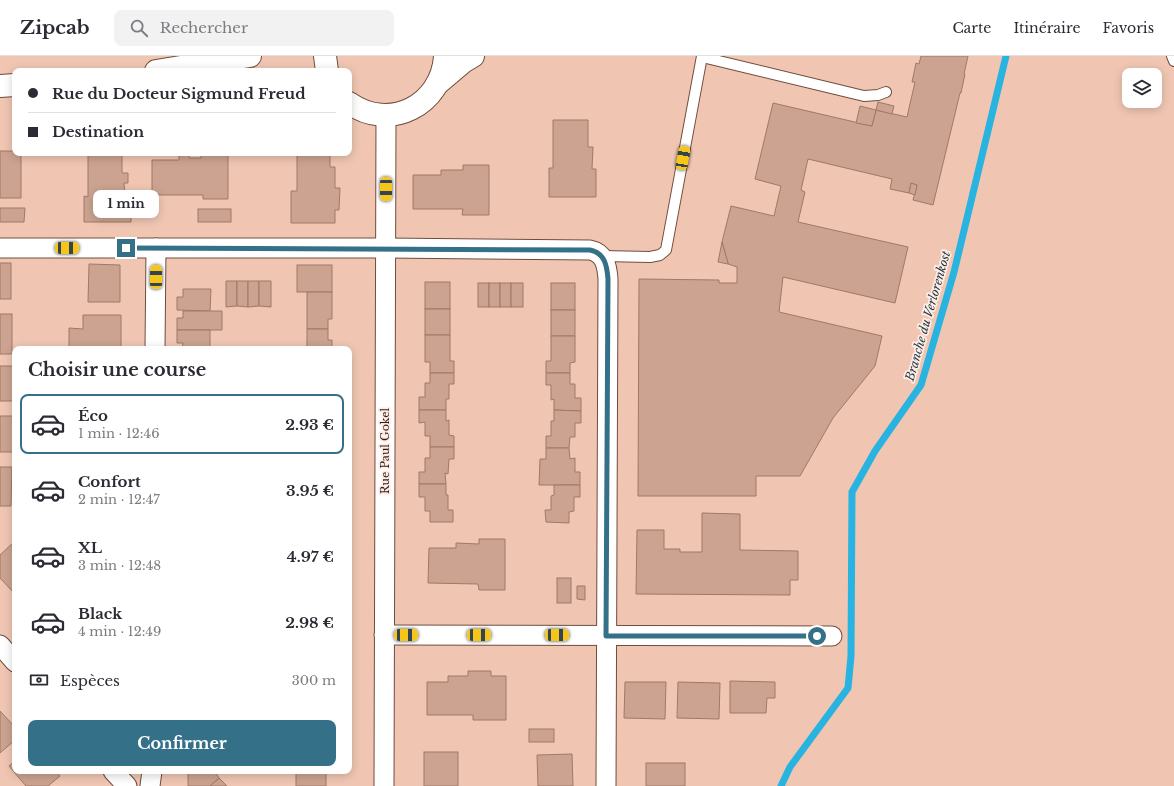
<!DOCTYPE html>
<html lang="fr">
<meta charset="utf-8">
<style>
:root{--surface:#fff;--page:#f2f2f3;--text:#2b2b33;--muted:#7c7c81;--line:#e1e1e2;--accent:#347087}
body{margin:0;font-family:"Libre Baskerville",serif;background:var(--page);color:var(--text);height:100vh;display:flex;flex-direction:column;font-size:15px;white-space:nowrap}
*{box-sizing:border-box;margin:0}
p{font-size:13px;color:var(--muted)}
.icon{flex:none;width:22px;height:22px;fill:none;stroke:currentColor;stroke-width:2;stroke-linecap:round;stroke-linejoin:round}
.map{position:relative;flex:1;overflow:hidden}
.details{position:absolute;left:12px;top:290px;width:340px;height:428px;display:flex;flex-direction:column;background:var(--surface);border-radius:8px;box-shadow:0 2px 10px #0003}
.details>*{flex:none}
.hud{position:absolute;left:12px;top:12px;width:340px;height:88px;border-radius:8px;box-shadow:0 2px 10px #0003;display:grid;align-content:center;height:88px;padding:0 16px;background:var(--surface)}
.fabs{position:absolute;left:1122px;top:12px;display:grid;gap:8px}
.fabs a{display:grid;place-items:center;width:40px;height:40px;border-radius:8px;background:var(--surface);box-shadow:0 2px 10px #0003;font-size:20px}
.end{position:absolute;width:18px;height:18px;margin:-9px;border:5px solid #347087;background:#fff;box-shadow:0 0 0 2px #fff}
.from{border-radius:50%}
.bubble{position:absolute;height:28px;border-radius:8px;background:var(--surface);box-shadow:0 2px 10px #0003;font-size:13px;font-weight:800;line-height:28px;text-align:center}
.car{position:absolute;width:12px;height:24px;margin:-12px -6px;border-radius:5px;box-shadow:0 0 3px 1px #0007;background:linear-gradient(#f5c518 24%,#345 0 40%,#f5c518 0 76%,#345 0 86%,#f5c518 0)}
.hud b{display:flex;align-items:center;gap:14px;height:38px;font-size:15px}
.hud b+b{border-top:1px solid var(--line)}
.hud i{width:10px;height:10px;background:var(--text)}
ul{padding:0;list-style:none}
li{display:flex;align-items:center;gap:12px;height:60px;margin:0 8px 6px;padding:0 8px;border:2px solid transparent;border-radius:8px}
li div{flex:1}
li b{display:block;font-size:15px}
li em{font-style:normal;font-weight:800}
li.on{border-color:var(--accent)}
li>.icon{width:36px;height:36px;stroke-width:1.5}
h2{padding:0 16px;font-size:18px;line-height:48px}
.pay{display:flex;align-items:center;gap:10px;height:44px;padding:0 16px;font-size:15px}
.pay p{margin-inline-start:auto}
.primary-button{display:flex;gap:8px;margin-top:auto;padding:8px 16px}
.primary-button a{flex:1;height:46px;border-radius:8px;background:var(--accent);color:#fff;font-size:16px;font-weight:800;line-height:46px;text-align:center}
header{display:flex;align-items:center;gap:24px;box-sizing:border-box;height:56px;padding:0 20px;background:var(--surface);border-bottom:1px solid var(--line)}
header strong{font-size:19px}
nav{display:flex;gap:22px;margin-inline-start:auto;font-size:14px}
.search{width:280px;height:36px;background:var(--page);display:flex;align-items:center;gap:10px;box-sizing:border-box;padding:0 14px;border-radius:8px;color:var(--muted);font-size:15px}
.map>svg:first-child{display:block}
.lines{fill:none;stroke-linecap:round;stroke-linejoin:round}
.stream{stroke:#28b3e0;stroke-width:7}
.building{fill:#cba390;stroke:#a07967}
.service-casing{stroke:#704c3c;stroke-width:12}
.minor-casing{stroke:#704c3c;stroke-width:21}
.tertiary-casing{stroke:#704c3c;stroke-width:24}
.service{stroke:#fff;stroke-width:10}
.minor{stroke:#fff;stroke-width:19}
.tertiary{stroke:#fff;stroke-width:22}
.route{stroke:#347087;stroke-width:5}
.labels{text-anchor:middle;stroke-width:3.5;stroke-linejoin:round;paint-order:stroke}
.street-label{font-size:11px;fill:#2e1e17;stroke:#ffede5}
.water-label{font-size:12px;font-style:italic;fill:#1c3741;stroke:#ffede5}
</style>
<header>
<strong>Zipcab</strong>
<div class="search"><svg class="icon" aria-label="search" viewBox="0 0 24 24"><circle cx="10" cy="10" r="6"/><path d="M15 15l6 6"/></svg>Rechercher</div>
<nav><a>Carte</a><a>Itinéraire</a><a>Favoris</a></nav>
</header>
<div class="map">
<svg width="1174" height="730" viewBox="0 0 1174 730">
<rect width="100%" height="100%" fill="#f0c6b3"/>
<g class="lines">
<polyline class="stream" points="781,730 790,711 848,632 851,600 852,436 875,395 921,329 954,216 1006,0"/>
</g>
<g class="building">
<polygon points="921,0 968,0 964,18 965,18 961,37 960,37 933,149 913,144 917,129 911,127 909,137 890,133 892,123 808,103 801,134 805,136 798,166 908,191 895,247 783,221 779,256 882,280 875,310 833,362 800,420 756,420 756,440 638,440 639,223 719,224 719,227 737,227 737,211 728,208 722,186 731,150 774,160 781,130 755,123 773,47 872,70 876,54 907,61 915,26 912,26 916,7 919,8"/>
<polygon points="878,46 894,50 892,58 876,54"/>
<polygon points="860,50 876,54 872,70 856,67"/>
<polygon points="553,64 588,64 588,91 593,91 592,113 596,113 596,141 549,141 549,112 553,112"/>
<polygon points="0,95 15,95 15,97 21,97 21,142 0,142"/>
<polygon points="88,97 122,97 122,117 128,117 128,127 124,127 125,139 131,139 131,166 84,166 84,140 88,141"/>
<polygon points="201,97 228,97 228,143 203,143 203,139 152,139 152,104 179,104 179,99 189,99 189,102 201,102"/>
<polygon points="297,97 330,97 330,111 335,111 335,132 340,132 339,154 335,154 335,167 291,167 291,135 297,135"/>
<polygon points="463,109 489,109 489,159 462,159 463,153 413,153 413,119 441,119 441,114 463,114"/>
<polygon points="911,127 917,129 915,139 909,137"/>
<polygon points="0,152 25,152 24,166 0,166"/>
<rect x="198" y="153" width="33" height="13"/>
<polygon points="722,186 728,207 728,208 718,206"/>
<rect x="0" y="207" width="11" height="36"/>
<polygon points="89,208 120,209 120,246 88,246"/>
<rect x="297" y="209" width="35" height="27"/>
<polygon points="226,225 237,225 237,250 226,251"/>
<polygon points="237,225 248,225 248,251 237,250"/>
<polygon points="248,225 259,225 259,250 248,251"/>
<polygon points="259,225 271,225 271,251 259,250"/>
<rect x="425" y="226" width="25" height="27"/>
<rect x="478" y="227" width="11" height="24"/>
<rect x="489" y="227" width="11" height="24"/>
<rect x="500" y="227" width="11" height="24"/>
<rect x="511" y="227" width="12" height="24"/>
<rect x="551" y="227" width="24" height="27"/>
<polygon points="183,233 211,233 210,255 177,254 177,241 183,241"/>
<polygon points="307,236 332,236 332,263 328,263 328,273 307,273"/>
<rect x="425" y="253" width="25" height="26"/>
<rect x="551" y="254" width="24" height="26"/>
<polygon points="183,255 222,255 222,274 177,274 177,262 183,262"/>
<rect x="0" y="258" width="12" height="40"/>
<polygon points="83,259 121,259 121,293 69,293 69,272 83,273"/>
<polygon points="307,273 328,273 328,284 332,284 332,293 307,293"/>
<polygon points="177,274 210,274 210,293 182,293 183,287 177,287"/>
<polygon points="425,279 450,279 450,305 454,305 454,317 430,317 430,306 425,306"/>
<polygon points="551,280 575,280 575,306 570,307 570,317 546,317 546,305 551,305"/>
<rect x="0" y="310" width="15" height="35"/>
<polygon points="430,317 454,317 454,328 449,328 449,343 446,343 446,354 419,354 419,341 425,341 425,327 430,327"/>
<polygon points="546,317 570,317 570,328 575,328 575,342 581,342 581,355 554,354 554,343 551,344 551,329 546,329"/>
<polygon points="419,354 446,354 446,365 449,364 449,379 454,380 454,391 430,391 430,380 425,380 425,366 419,367"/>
<polygon points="554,354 581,355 581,367 575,367 575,381 570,381 569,392 546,392 546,380 551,380 551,365 554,365"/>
<rect x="0" y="360" width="15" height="36"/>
<polygon points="430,391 454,391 454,403 449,403 448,418 445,417 446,428 419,428 419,416 425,416 425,402 430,402"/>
<polygon points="546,392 569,392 570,403 575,402 575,416 580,416 580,429 539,429 540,403 546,403"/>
<polygon points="0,411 12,411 11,450 0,450"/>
<polygon points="419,428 446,428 446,439 448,439 448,454 453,454 453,466 430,466 430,455 425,455 425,441 419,441"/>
<polygon points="554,429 580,429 580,441 574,441 574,455 569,456 569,467 546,466 545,454 551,454 551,440 554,439"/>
<polygon points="702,457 740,458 740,494 798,495 798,524 790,524 790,539 636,538 637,474 664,474 664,493 680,493 680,496 702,496"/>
<polygon points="479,483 505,483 505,534 479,534 478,528 428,527 429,492 456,492 456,487 479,488"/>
<polygon points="14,486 15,487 15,538 0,522 0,499"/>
<rect x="557" y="522" width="14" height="25"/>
<polygon points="577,530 585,530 585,544 577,543"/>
<polygon points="468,615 491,615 491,620 506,620 506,664 473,664 473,659 427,659 427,626 448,626 448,620 468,620"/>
<polygon points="730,625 775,626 775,642 767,642 766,657 730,657"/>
<polygon points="625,626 666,626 665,663 624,662"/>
<polygon points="678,626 720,627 719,663 677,662"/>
<polygon points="0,655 15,671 15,684 0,697"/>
<rect x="529" y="673" width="25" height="13"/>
<rect x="424" y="696" width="34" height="34"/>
<polygon points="572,698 573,730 538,730 537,699"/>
<polygon points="15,705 15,715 55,715 60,720 48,730 26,730 9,710"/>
<rect x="646" y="707" width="39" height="23"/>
<polygon points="188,715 216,715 216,717 219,722 210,730 188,730"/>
<rect x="296" y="715" width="30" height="15"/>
<polygon points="219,722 227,730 210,730"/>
</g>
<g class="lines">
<defs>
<g id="service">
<polyline points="1172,0 1174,5"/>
<polyline points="702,1 864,40 878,39 886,36"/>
<polyline points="602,200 650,201 660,199 666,194 702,0"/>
</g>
<g id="minor">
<path d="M0,192H386L590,194C605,197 607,210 608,223L606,730"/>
<polyline points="155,293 156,192"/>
<polyline points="384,579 832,580"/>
<polyline points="0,589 15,606"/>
<polyline points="113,715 127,730"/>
<polyline points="150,730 152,715"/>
<polyline points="384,730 386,59"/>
</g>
<g id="tertiary">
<polyline points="325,0 327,15"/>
<polyline points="156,15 250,0"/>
<polyline points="437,28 463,6 473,0"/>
<polyline points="0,30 15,29"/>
<path d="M349,47C390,76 442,49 445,0"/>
</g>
</defs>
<use href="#service" class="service-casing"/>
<use href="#minor" class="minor-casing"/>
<use href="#tertiary" class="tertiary-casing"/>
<use href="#service" class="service"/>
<use href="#minor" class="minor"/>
<use href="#tertiary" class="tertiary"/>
</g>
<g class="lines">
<path class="route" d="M126,192L590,194C605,197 607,210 608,223L606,580H817"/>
</g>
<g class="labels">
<g class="street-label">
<text transform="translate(385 395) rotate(-90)" y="4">Rue Paul Gokel</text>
</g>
<g class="water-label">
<text transform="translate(928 260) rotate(-74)" y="4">Branche du Verlorenkost</text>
</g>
</g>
</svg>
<div class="fabs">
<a><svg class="icon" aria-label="layers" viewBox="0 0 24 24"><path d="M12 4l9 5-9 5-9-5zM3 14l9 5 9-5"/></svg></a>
</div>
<i class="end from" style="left:817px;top:580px"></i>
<i class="end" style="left:126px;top:192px"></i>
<div class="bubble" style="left:93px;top:134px;width:66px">1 min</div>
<i class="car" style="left:683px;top:102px;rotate:10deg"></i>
<i class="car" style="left:386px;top:133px;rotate:180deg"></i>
<i class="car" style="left:67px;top:192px;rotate:90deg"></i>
<i class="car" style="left:156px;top:221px;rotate:0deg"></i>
<i class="car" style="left:406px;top:579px;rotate:90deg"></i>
<i class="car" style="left:479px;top:579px;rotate:90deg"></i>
<i class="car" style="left:557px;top:579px;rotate:90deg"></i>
<div class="hud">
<b><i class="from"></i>Rue du Docteur Sigmund Freud</b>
<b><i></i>Destination</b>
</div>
<section class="details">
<h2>Choisir une course</h2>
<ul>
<li class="on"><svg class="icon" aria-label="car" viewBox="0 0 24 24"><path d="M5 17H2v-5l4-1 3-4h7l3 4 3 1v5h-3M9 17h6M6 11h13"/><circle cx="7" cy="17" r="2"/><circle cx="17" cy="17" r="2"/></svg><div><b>Éco</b><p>1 min · 12:46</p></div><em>2.93 €</em></li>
<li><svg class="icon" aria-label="car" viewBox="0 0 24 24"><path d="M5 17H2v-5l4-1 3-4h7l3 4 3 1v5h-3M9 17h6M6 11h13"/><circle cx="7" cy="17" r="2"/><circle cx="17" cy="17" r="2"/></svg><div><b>Confort</b><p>2 min · 12:47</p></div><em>3.95 €</em></li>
<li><svg class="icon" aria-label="car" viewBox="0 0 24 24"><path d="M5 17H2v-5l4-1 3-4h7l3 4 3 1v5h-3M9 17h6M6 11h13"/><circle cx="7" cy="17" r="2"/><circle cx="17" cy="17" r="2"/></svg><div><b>XL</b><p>3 min · 12:48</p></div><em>4.97 €</em></li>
<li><svg class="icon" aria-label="car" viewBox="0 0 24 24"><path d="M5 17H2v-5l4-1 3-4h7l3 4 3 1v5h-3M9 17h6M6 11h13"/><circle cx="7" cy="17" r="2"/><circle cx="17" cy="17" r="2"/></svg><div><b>Black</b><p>4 min · 12:49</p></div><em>2.98 €</em></li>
</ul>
<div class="pay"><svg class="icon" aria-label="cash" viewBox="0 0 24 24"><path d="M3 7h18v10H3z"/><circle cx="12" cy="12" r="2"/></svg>Espèces<p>300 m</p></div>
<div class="primary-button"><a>Confirmer</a></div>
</section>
</div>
